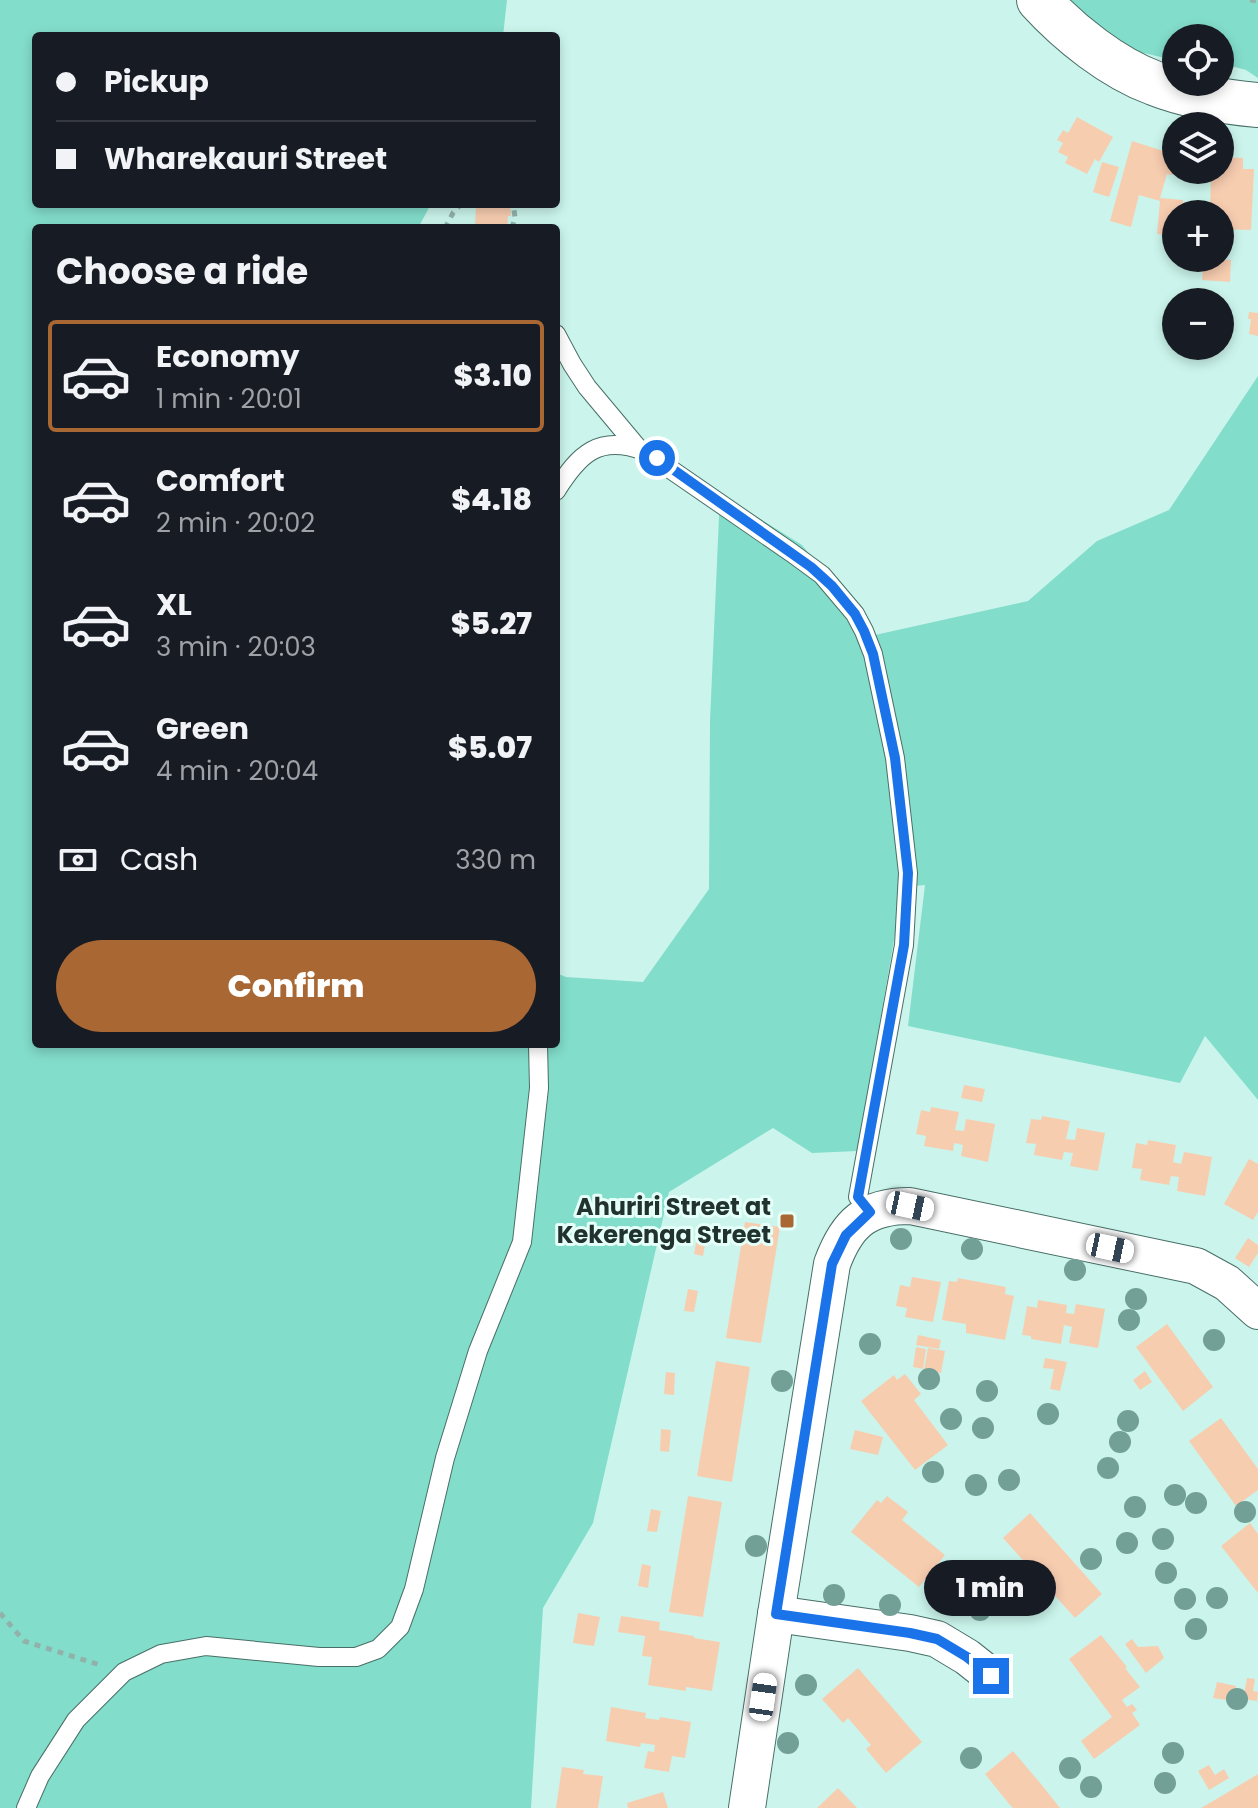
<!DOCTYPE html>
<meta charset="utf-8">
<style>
:root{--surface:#171b24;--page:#242831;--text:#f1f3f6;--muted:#9ea1a6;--line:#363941;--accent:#a96733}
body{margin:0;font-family:Poppins,sans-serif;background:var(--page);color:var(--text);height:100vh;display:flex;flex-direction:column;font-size:30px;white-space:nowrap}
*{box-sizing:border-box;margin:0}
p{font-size:26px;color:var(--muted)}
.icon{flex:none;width:44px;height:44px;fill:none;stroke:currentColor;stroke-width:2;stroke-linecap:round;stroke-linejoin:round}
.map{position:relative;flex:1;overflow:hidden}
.panel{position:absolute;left:32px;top:224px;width:528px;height:824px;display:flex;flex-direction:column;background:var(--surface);border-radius:8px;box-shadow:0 4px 12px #0003}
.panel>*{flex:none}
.banner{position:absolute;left:32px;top:32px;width:528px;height:176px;border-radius:8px;box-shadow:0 4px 12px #0003;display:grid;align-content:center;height:176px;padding:0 24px;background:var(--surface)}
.tools{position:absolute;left:1162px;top:24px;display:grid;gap:16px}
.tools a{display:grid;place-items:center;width:72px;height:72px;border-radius:50%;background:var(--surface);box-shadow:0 4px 12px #0003;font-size:40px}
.end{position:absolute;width:36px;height:36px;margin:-18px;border:10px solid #1a73e8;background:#fff;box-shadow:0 0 0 4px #fff}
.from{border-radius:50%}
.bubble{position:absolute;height:56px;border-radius:28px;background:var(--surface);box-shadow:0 4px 12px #0003;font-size:26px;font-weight:800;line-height:56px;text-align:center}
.car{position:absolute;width:24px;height:48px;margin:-24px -12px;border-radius:10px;box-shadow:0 0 6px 2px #0007;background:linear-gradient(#fff 24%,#345 0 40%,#fff 0 76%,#345 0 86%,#fff 0)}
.banner b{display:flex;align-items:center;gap:28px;height:76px;font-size:30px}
.banner b+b{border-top:2px solid var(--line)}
.banner i{width:20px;height:20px;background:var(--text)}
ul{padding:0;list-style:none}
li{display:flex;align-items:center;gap:24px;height:112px;margin:0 16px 12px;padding:0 8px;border:4px solid transparent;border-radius:8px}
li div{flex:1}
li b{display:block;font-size:30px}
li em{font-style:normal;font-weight:800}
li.active{border-color:var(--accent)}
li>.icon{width:72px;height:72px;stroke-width:1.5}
h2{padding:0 24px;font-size:36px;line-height:96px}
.pay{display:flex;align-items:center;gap:20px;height:88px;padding:0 24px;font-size:30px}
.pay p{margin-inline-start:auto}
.cta{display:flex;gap:16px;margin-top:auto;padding:16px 24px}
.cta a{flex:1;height:92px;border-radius:48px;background:var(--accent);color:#fff;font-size:32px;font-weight:800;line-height:92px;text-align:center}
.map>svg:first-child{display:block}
.green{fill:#83ddcb}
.building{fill:#f7cdb0}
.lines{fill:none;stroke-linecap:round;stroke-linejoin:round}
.lane-casing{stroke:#486f67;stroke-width:20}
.street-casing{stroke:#486f67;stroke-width:38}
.secondary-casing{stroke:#486f67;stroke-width:46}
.path{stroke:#91b2ab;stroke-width:5;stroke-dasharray:6 6;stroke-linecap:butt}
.lane{stroke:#fff;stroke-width:18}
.street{stroke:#fff;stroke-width:36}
.secondary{stroke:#fff;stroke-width:44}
.tree{fill:#729f96}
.route{stroke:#1a73e8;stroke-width:10}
.poi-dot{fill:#a96733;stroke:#e5fff9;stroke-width:3}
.labels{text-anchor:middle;stroke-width:6;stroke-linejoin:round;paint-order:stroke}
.poi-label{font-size:24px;font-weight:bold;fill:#22332f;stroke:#e5fff9;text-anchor:end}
</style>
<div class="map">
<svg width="1258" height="1808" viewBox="0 0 1258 1808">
<rect width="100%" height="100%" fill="#cbf5ec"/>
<g class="green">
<polygon points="0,0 507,0 503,36 36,36 36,204 431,204 418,228 36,228 36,1044 556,1044 556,973 566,977 643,982 709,889 710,721 720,494 802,545 875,635 1028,601 1097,541 1169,510 1258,376 1258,1100 1205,1036 1180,1083 908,1026 925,885 903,887 858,1151 812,1153 773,1128 669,1192 593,1523 543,1608 531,1808 0,1808"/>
<polygon points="1058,0 1258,0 1258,78 1246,70 1220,63 1220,38 1176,38 1176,57 1165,58 1122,48"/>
</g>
<g class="building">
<polygon points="1077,117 1113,137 1099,162 1095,159 1087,174 1065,163 1068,157 1058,152 1063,143 1057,140 1063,130 1068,133"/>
<polygon points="1132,141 1176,155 1172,175 1167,174 1160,198 1183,200 1182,214 1176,214 1176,236 1157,234 1160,201 1139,195 1131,227 1110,221"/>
<polygon points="1220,157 1243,158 1243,169 1254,169 1251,230 1220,229 1220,214 1210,214 1211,170 1220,170"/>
<polygon points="1102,162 1119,167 1109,197 1093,192"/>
<polygon points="476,204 510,204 511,216 508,216 507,228 475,228"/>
<polygon points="1204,258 1231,260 1230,282 1202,280"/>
<polygon points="1249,312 1258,313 1258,336 1249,334 1251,319 1248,319"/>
<polygon points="964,1085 985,1089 982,1102 961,1098"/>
<polygon points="931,1107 959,1112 955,1130 964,1131 966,1119 995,1124 988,1162 961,1156 963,1145 954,1143 953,1151 924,1146 926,1136 916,1134 921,1110 930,1112"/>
<polygon points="1042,1116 1070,1121 1066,1139 1075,1140 1077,1128 1105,1133 1098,1171 1070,1166 1073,1153 1064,1152 1062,1160 1034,1155 1036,1144 1026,1143 1031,1119 1041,1120"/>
<polygon points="1148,1140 1176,1145 1173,1162 1181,1164 1184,1152 1212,1157 1205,1196 1177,1191 1179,1177 1171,1176 1169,1185 1140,1180 1142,1169 1132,1168 1136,1143 1147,1145"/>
<polygon points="1249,1159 1258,1164 1258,1212 1253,1220 1224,1204"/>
<polygon points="745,1222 780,1227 761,1343 726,1338"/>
<polygon points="698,1233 707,1234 703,1256 694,1254"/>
<polygon points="1248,1238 1258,1245 1258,1253 1249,1267 1235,1258"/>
<polygon points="912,1277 941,1282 933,1322 905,1317 907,1308 896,1306 900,1285 910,1287"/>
<polygon points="958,1278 1006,1287 1005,1294 1014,1296 1005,1340 966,1333 966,1324 942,1320 949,1281 957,1282"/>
<polygon points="688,1289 698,1291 694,1312 684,1311"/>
<polygon points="1038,1300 1067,1305 1066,1313 1074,1314 1076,1304 1105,1309 1098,1348 1069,1343 1072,1327 1064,1325 1061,1344 1031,1339 1031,1336 1022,1335 1027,1306 1037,1308"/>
<polygon points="1167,1324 1213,1387 1183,1411 1136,1347"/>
<polygon points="918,1335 941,1340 939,1349 916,1345"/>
<polygon points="916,1347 926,1349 923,1369 913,1367"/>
<polygon points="928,1348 945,1351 941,1373 924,1370"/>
<polygon points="1045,1358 1067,1362 1060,1391 1050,1389 1054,1369 1043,1368"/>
<polygon points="716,1361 750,1367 732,1482 697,1476"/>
<polygon points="1145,1371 1152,1382 1140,1390 1133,1380"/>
<polygon points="666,1372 675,1373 674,1395 664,1394"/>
<polygon points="905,1374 921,1394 914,1400 948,1445 915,1470 861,1401 894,1375 897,1380"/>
<polygon points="1221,1418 1258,1469 1258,1490 1236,1506 1189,1441"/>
<polygon points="661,1429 671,1430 669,1452 660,1451"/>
<polygon points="855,1430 883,1437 878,1455 850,1449"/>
<polygon points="688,1496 722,1502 703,1617 669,1612"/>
<polygon points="887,1496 908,1512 902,1520 945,1555 919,1587 851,1532 877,1500 881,1503"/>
<polygon points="651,1509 661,1511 657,1532 647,1531"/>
<polygon points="1030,1513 1102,1594 1075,1618 1003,1538"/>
<polygon points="1250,1523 1258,1534 1258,1593 1221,1546"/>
<polygon points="642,1564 651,1566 648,1588 638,1586"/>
<polygon points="578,1613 600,1617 594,1646 573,1643"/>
<polygon points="621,1616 660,1622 659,1630 694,1636 694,1638 720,1642 712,1691 686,1687 686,1691 648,1685 652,1657 642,1656 645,1636 618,1632"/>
<polygon points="1101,1635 1127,1667 1125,1668 1140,1687 1122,1700 1127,1707 1132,1704 1137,1710 1132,1713 1140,1725 1094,1759 1081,1741 1112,1717 1069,1659"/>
<polygon points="1132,1639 1138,1647 1158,1646 1164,1658 1146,1673 1125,1644"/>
<polygon points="858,1668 922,1742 886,1773 866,1749 871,1745 860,1732 848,1718 843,1723 822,1699"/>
<polygon points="1247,1678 1255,1679 1253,1691 1258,1692 1257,1701 1243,1699"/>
<polygon points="1217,1682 1236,1686 1233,1701 1213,1698"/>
<polygon points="611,1707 646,1713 645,1718 659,1720 660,1717 691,1722 685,1758 672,1756 669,1772 644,1768 648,1751 654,1752 655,1745 641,1743 640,1747 606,1741"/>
<polygon points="1013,1751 1041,1784 1060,1808 1013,1808 1010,1805 985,1774"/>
<polygon points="1209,1765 1215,1775 1224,1769 1229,1778 1209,1790 1198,1771"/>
<polygon points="562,1767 584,1770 583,1774 603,1776 598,1808 556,1808"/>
<polygon points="1258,1774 1258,1808 1201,1808 1225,1794"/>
<polygon points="838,1788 857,1808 817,1808"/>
<polygon points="663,1792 668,1808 628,1808 627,1803"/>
</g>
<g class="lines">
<defs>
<g id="lane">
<polyline points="556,334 572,364 587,387 638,448"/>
<path d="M556,491C579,454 599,434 644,451L792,553L822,575L855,614L864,631L873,654L895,758L908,873L904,945L858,1197L870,1212"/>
<polyline points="26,1808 40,1776 76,1720 124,1672 161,1654 206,1646 319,1657 356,1657 378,1649 400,1627 414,1589 445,1458 478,1351 522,1242 539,1088 538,1044"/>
</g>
<g id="street">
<polyline points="776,1614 910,1633 937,1639 967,1657 991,1676"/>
<path d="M747,1808L776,1614L832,1264C847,1223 866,1206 910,1206L1196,1266L1227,1283L1258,1311"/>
</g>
<path id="secondary" d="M1039,0C1069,33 1113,68 1154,83C1187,96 1223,102 1258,105"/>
</defs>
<use href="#lane" class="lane-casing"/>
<use href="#street" class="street-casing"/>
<use href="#secondary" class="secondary-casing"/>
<g class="path">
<polyline points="1250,0 1258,1"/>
<polyline points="445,228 453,213 461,204"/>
<polyline points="512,228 515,217 513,204"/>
<polyline points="0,1613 24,1641 100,1665"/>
</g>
<use href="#lane" class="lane"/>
<use href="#street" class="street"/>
<use href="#secondary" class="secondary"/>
</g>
<g class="tree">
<circle cx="901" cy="1239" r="11"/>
<circle cx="972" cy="1249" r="11"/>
<circle cx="1075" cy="1270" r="11"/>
<circle cx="1136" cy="1299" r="11"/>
<circle cx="1129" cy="1320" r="11"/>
<circle cx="1214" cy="1340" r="11"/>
<circle cx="870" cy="1344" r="11"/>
<circle cx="929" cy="1379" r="11"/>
<circle cx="782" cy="1381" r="11"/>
<circle cx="987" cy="1391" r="11"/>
<circle cx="1048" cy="1414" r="11"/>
<circle cx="951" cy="1419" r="11"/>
<circle cx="1128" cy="1421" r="11"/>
<circle cx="983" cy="1428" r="11"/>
<circle cx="1120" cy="1442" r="11"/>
<circle cx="1108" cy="1468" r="11"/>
<circle cx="933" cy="1472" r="11"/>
<circle cx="1009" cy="1480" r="11"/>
<circle cx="976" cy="1485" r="11"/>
<circle cx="1175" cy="1495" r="11"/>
<circle cx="1196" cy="1503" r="11"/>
<circle cx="1135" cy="1507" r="11"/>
<circle cx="1245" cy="1512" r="11"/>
<circle cx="1163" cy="1539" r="11"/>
<circle cx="1127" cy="1543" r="11"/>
<circle cx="756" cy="1546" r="11"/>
<circle cx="1091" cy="1559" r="11"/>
<circle cx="1166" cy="1573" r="11"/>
<circle cx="946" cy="1589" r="11"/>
<circle cx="834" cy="1595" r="11"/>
<circle cx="1217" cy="1598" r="11"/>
<circle cx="1185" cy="1599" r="11"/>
<circle cx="890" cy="1605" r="11"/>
<circle cx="980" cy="1610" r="11"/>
<circle cx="1196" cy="1629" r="11"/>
<circle cx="806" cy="1685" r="11"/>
<circle cx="1237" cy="1699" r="11"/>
<circle cx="788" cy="1743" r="11"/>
<circle cx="1173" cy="1753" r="11"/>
<circle cx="971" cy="1758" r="11"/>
<circle cx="1070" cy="1768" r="11"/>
<circle cx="1165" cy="1783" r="11"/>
<circle cx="1091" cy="1787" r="11"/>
</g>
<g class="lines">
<polyline class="route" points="657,458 811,567 832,586 855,614 864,631 873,654 895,758 908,873 904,945 858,1197 870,1212 846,1235 832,1264 776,1614 910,1633 937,1639 967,1657 991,1676"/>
</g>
<rect class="poi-dot" x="779" y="1213" width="16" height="16" rx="4"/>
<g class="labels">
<g class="poi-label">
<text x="771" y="1215">Ahuriri Street at<tspan x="771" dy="28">Kekerenga Street</tspan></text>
</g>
</g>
</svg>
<div class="tools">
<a><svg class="icon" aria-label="locate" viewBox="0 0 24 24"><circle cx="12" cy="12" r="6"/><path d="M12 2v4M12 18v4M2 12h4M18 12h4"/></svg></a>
<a><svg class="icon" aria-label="layers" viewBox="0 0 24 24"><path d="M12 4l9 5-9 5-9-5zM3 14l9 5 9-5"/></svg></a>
<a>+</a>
<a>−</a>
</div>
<i class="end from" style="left:657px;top:458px"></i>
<i class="end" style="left:991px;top:1676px"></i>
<div class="bubble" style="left:924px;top:1560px;width:132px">1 min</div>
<i class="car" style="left:910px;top:1206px;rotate:102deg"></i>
<i class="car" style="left:1110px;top:1248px;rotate:102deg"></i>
<i class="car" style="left:763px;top:1697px;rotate:8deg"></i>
<div class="banner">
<b><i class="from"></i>Pickup</b>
<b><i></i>Wharekauri Street</b>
</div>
<section class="panel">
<h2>Choose a ride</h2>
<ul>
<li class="active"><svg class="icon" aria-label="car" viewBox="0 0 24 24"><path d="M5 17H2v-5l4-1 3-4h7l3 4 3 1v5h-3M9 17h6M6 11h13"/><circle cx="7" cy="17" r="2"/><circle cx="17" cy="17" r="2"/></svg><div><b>Economy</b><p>1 min · 20:01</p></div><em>$3.10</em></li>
<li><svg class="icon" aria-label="car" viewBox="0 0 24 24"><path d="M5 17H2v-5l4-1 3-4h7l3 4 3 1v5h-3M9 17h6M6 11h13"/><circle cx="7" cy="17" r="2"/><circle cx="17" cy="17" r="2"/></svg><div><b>Comfort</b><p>2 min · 20:02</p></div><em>$4.18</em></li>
<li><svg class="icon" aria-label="car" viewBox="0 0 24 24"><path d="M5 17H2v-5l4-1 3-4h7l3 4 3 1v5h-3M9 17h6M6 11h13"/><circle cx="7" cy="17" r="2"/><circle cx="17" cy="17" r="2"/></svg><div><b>XL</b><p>3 min · 20:03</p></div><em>$5.27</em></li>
<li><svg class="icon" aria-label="car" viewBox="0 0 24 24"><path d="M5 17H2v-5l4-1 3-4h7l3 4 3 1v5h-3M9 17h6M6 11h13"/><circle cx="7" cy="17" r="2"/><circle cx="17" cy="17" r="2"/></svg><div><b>Green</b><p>4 min · 20:04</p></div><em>$5.07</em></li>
</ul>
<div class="pay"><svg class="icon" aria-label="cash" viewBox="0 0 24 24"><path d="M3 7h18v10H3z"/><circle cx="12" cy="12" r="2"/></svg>Cash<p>330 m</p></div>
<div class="cta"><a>Confirm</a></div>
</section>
</div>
